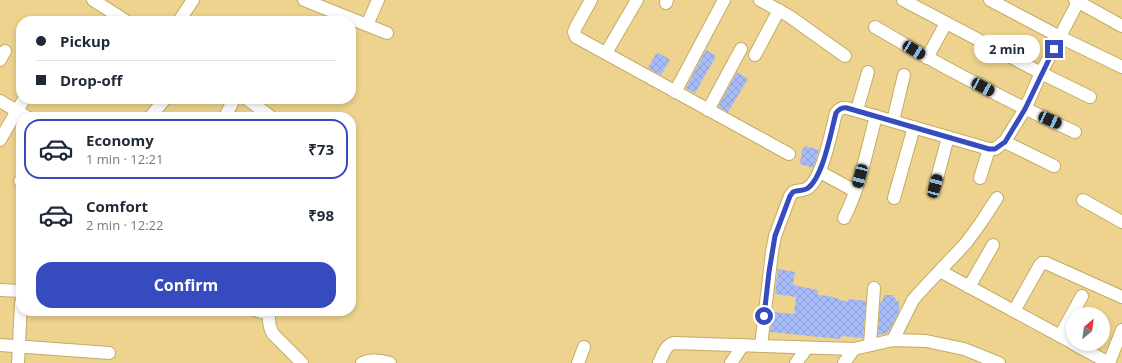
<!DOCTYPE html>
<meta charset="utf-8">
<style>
:root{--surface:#fff;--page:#f2f2f3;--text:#1f2937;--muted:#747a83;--line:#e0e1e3;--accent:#364bbd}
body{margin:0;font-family:"Open Sans",sans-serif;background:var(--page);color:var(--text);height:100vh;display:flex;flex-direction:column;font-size:15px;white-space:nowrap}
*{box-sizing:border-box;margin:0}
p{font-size:13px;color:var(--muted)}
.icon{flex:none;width:22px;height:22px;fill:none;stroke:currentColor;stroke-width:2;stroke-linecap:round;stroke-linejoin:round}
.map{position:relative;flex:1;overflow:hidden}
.side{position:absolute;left:16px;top:112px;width:340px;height:204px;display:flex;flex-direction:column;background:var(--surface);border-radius:16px;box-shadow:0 2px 6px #0003}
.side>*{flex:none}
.banner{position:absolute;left:16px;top:16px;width:340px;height:88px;border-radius:16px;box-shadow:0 2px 6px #0003;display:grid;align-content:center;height:88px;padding:0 20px;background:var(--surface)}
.needle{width:26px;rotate:29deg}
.buttons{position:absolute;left:1066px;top:307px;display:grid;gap:8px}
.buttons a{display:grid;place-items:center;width:44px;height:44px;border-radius:50%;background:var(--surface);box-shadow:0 2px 6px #0003;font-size:20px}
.end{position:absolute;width:18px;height:18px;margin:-9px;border:5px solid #364bbd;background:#fff;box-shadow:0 0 0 2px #fff}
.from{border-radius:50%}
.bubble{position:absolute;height:28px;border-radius:14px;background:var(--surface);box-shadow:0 2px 6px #0003;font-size:13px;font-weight:700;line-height:28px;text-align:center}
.car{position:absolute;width:12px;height:24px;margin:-12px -6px;border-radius:5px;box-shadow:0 0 3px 1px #0007;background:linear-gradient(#222 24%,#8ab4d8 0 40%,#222 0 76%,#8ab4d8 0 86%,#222 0)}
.banner b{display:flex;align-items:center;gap:14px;height:38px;font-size:15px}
.banner b+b{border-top:1px solid var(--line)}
.banner i{width:10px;height:10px;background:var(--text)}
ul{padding:7px 0 0;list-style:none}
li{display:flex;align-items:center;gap:12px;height:60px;margin:0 8px 6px;padding:0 12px;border:2px solid transparent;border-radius:16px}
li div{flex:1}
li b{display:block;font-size:15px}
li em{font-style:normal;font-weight:700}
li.on{border-color:var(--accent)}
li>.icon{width:36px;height:36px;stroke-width:1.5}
.action{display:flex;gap:8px;margin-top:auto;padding:8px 20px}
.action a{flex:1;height:46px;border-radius:16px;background:var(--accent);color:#fff;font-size:16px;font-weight:700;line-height:46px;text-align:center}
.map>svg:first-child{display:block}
.building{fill:url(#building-cross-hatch)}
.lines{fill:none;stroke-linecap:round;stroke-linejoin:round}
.minor-casing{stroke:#c4ab66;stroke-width:14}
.minor{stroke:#fff;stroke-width:12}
.route{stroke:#364bbd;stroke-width:5}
</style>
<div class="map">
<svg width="1122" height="363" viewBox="0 0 1122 363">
<defs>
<pattern id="building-cross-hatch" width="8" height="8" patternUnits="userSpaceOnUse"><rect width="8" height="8" fill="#a7bbf8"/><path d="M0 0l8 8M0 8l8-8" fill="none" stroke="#90a0d3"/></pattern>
</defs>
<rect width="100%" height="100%" fill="#edd38d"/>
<g class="building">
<polygon points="706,50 716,56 695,93 686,88"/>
<polygon points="659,53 670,60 661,75 648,68 656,54"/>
<polygon points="737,72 748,79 728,112 718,107"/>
<polygon points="806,146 819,150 813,168 800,164 802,150"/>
<polygon points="778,269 795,272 793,285 818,290 818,295 829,296 848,302 848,299 866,301 863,338 841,336 840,339 770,332 773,312 794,314 796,297 775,294"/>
<polygon points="884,295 894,295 894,298 896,298 896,301 899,301 899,312 888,333 878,335 880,304 881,301 882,302"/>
</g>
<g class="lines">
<defs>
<g id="minor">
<polyline points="93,0 126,21"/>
<polyline points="304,0 387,33"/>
<polyline points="591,0 576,27 574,32 576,37 789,154"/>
<polyline points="760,0 789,16 845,56"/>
<polyline points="903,0 1041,73 1090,97"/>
<polyline points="990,0 1060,37 1122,67"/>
<polyline points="1075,0 1122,26"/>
<polyline points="666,3 667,0"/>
<polyline points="179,21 193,0"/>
<polyline points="367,25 378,0"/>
<path d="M875,27C940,66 1007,101 1075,132"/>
<polyline points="606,53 637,0"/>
<polyline points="755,55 779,10"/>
<polyline points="927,58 946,23"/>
<polyline points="0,60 5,51"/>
<polyline points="675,92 724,0"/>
<polyline points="247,99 271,117"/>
<polyline points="0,101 27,117"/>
<polyline points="708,110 741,49"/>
<polyline points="857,110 868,72"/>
<polyline points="150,117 165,99"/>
<polyline points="225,117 234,99"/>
<polyline points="893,121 904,75"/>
<polyline points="0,140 24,99"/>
<polyline points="1005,142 1054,166"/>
<polyline points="820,172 855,191"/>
<polyline points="980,178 989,149"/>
<polyline points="20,181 21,180"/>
<polyline points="935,186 948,137"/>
<polyline points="894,198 914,127"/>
<polyline points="1083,200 1122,222"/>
<path d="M844,218C860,187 867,150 876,116"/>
<polyline points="940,271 1073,343"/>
<polyline points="969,287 993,245"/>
<polyline points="0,290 21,291"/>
<polyline points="257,311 269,314"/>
<path d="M270,311C268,319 269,327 273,334L302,363"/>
<polyline points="1014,311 1040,265 1042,263 1046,263 1122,297"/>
<polyline points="1060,336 1082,296"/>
<polyline points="893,340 913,300 918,294 966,243 980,224 997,198"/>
<polyline points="1074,344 1109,363"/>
<polyline points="0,345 109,353"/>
<polyline points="870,345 874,288"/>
<path d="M761,346L772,252L775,236L790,196L793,192C798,190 804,191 808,188C823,177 831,132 836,113C839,109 842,107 847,108L989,149H995L1005,141L1025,109L1041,73L1079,0"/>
<polyline points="18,363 21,303"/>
<path d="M362,363C372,359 380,360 390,363"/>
<polyline points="578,363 584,347"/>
<path d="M659,363C663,355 665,345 674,343L854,349L893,340L926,341L964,349L999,363"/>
<polyline points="731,363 743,345"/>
<polyline points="796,363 807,348"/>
<polyline points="844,363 854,349"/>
<polyline points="1109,363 1122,330"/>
</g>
</defs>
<use href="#minor" class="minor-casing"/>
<use href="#minor" class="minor"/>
</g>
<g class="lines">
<path class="route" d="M764,316L769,272L775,236L790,196L793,192C798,190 804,191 808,188C823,177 831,132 836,113C839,109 842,107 847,108L989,149H995L1005,142L1025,109L1054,49"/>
</g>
</svg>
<div class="buttons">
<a><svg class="needle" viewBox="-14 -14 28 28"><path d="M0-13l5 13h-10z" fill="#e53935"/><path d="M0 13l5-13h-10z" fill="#747a83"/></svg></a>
</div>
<i class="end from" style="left:764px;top:316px"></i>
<i class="end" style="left:1054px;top:49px"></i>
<div class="bubble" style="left:974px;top:35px;width:66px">2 min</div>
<i class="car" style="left:914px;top:50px;rotate:121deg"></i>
<i class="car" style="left:983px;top:87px;rotate:118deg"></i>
<i class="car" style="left:1050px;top:120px;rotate:114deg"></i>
<i class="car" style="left:860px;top:176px;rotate:195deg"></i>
<i class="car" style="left:935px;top:186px;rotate:15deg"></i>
<div class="banner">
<b><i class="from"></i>Pickup</b>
<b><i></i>Drop-off</b>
</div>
<section class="side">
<ul>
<li class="on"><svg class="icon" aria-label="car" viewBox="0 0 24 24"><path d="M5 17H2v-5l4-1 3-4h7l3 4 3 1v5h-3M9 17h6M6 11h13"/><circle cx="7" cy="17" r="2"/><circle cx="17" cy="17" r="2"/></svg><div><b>Economy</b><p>1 min · 12:21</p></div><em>₹73</em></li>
<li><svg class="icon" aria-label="car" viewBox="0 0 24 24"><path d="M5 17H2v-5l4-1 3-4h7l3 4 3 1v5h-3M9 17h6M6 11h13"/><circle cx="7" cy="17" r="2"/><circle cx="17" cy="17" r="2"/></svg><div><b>Comfort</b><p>2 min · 12:22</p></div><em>₹98</em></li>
</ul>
<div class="action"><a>Confirm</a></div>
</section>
</div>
